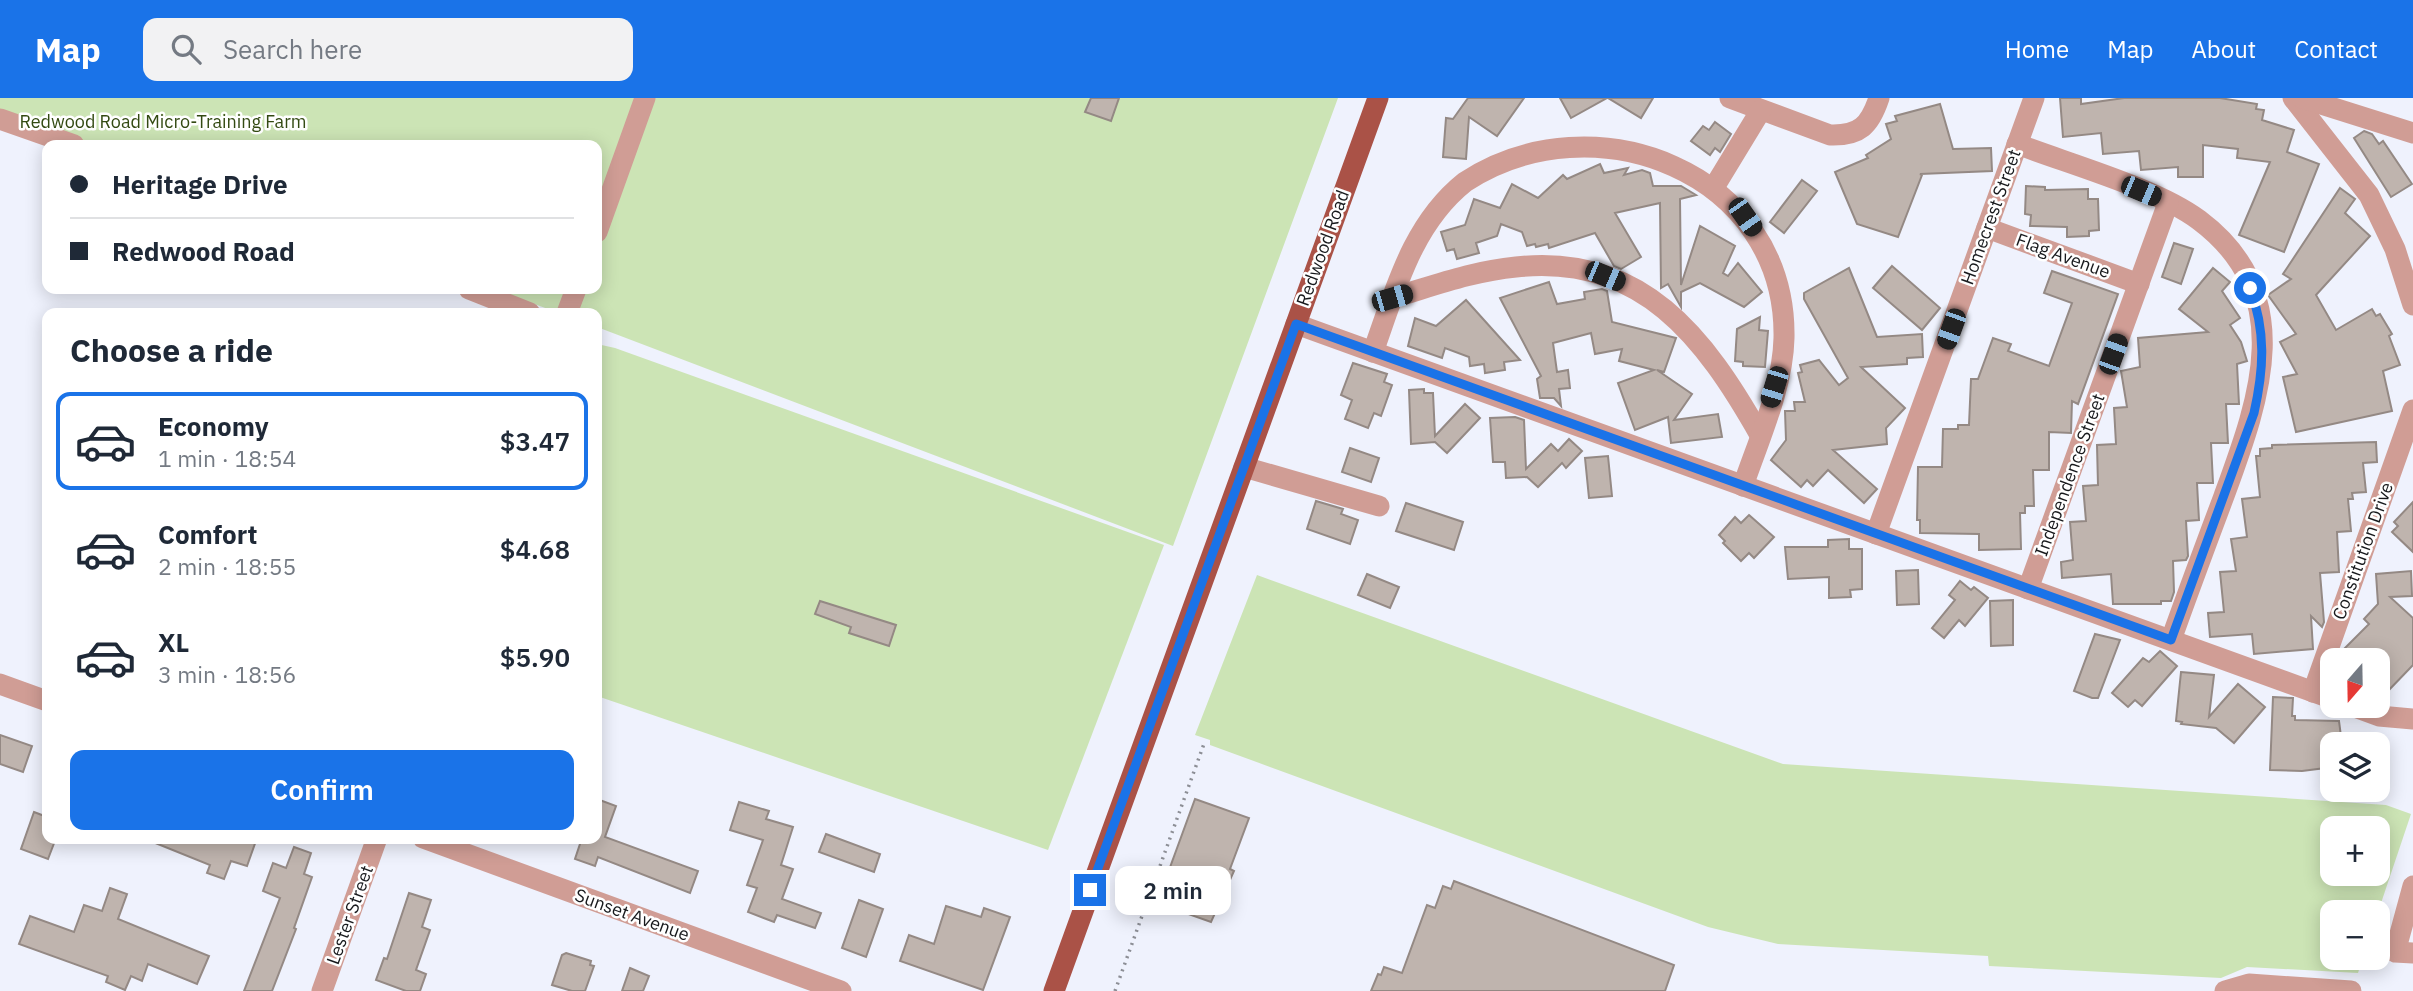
<!DOCTYPE html>
<meta charset="utf-8">
<style>
:root{--surface:#fff;--page:#f2f2f3;--text:#1f2937;--muted:#747a83;--line:#e0e1e3;--accent:#1a73e8}
body{margin:0;font-family:"IBM Plex Sans",sans-serif;background:var(--page);color:var(--text);height:100vh;display:flex;flex-direction:column;font-size:26px;white-space:nowrap}
*{box-sizing:border-box;margin:0}
p{font-size:23px;color:var(--muted)}
.icon{flex:none;width:38px;height:38px;fill:none;stroke:currentColor;stroke-width:2;stroke-linecap:round;stroke-linejoin:round}
.map{position:relative;flex:1;overflow:hidden}
.details{position:absolute;left:42px;top:210px;width:560px;height:536px;display:flex;flex-direction:column;background:var(--surface);border-radius:14px;box-shadow:0 4px 18px #0003}
.details>*{flex:none}
.top-card{position:absolute;left:42px;top:42px;width:560px;height:154px;border-radius:14px;box-shadow:0 4px 18px #0003;display:grid;align-content:center;height:154px;padding:0 28px;background:var(--surface)}
.needle{width:46px;rotate:200deg}
.fabs{position:absolute;left:2320px;top:550px;display:grid;gap:14px}
.fabs a{display:grid;place-items:center;width:70px;height:70px;border-radius:14px;background:var(--surface);box-shadow:0 4px 18px #0003;font-size:35px}
.end{position:absolute;width:32px;height:32px;margin:-16px;border:9px solid #1a73e8;background:#fff;box-shadow:0 0 0 4px #fff}
.from{border-radius:50%}
.bubble{position:absolute;height:49px;border-radius:14px;background:var(--surface);box-shadow:0 4px 18px #0003;font-size:23px;font-weight:600;line-height:49px;text-align:center}
.car{position:absolute;width:21px;height:42px;margin:-21px -10px;border-radius:9px;box-shadow:0 0 5px 2px #0007;background:linear-gradient(#222 24%,#8ab4d8 0 40%,#222 0 76%,#8ab4d8 0 86%,#222 0)}
.top-card b{display:flex;align-items:center;gap:24px;height:66px;font-size:26px}
.top-card b+b{border-top:2px solid var(--line)}
.top-card i{width:18px;height:18px;background:var(--text)}
ul{padding:0;list-style:none}
li{display:flex;align-items:center;gap:21px;height:98px;margin:0 14px 10px;padding:0 14px;border:4px solid transparent;border-radius:14px}
li div{flex:1}
li b{display:block;font-size:26px}
li em{font-style:normal;font-weight:600}
li.on{border-color:var(--accent)}
li>.icon{width:63px;height:63px;stroke-width:1.5}
h2{padding:0 28px;font-size:32px;line-height:84px}
.button{display:flex;gap:14px;margin-top:auto;padding:14px 28px}
.button a{flex:1;height:80px;border-radius:14px;background:var(--accent);color:#fff;font-size:28px;font-weight:600;line-height:80px;text-align:center}
header{display:flex;align-items:center;gap:42px;box-sizing:border-box;height:98px;padding:0 35px;background:var(--accent);color:#fff}
header strong{font-size:33px}
nav{display:flex;gap:38px;margin-inline-start:auto;font-size:24px}
.search{width:490px;height:63px;background:var(--page);display:flex;align-items:center;gap:18px;box-sizing:border-box;padding:0 24px;border-radius:14px;color:var(--muted);font-size:26px}
.map>svg:first-child{display:block}
.green{fill:#cce4b5;fill-rule:evenodd}
.building{fill:#bfb4ae;stroke:#948984;stroke-width:2}
.lines{fill:none;stroke-linecap:round;stroke-linejoin:round}
.path{stroke:#8c8e95;stroke-width:3.5;stroke-dasharray:2 5;stroke-linecap:butt}
.minor{stroke:#d09d95;stroke-width:21}
.major{stroke:#aa5247;stroke-width:21}
.route{stroke:#1a73e8;stroke-width:9}
.labels{text-anchor:middle;stroke-width:5;stroke-linejoin:round;paint-order:stroke}
.park-label{font-size:18px;fill:#334a12;stroke:#fff}
.street-label{font-size:18px;fill:#17191c;stroke:#fff}
</style>
<header>
<strong>Map</strong>
<div class="search"><svg class="icon" aria-label="search" viewBox="0 0 24 24"><circle cx="10" cy="10" r="6"/><path d="M15 15l6 6"/></svg>Search here</div>
<nav><a>Home</a><a>Map</a><a>About</a><a>Contact</a></nav>
</header>
<div class="map">
<svg width="2413" height="893" viewBox="0 0 2413 893">
<rect width="100%" height="100%" fill="#eff2fd"/>
<g class="green">
<polygon points="0,0 1338,0 1173,448 597,229 597,215 559,215 493,191 597,191 597,47 95,47 0,11"/>
<polygon points="597,246 615,250 1164,447 1048,752 597,598"/>
<path d="M1257,477L1783,666L2386,707L2411,716L2378,814H2333V859H2363L2358,875L2247,869L2221,880L1989,868L1988,858L1778,846L1708,829L1210,647V642L1195,637ZM2333,730H2378V775H2333Z"/>
</g>
<g class="building">
<polygon points="1091,0 1119,0 1111,23 1085,14"/>
<polygon points="1468,0 1524,0 1497,38 1469,19 1466,61 1443,59 1446,20 1453,21"/>
<polygon points="1560,0 1607,0 1571,20"/>
<polygon points="1608,0 1653,0 1641,20"/>
<polygon points="2060,0 2081,0 2081,6 2124,0 2220,0 2257,6 2256,11 2264,12 2262,22 2294,32 2287,54 2319,66 2284,154 2239,137 2270,64 2237,60 2238,51 2203,47 2203,79 2178,79 2178,69 2141,72 2139,53 2103,56 2101,35 2063,39"/>
<polygon points="1940,6 1953,51 1991,50 1992,73 1920,76 1922,77 1898,139 1857,126 1835,74 1868,60 1866,57 1891,41 1886,26 1897,23 1895,18"/>
<polygon points="1715,24 1731,36 1720,54 1715,50 1710,57 1691,43 1703,28 1709,32"/>
<polygon points="2364,33 2372,36 2379,46 2383,43 2412,86 2391,99 2354,40"/>
<polygon points="1600,66 1604,75 1628,70 1624,77 1642,72 1650,75 1653,88 1681,88 1696,97 1680,101 1681,187 1700,128 1735,148 1723,175 1728,178 1738,165 1762,194 1744,209 1700,185 1681,194 1681,209 1668,186 1661,190 1660,105 1615,115 1641,159 1621,171 1614,168 1595,135 1549,150 1548,146 1536,149 1535,146 1527,148 1522,134 1501,126 1497,138 1476,145 1479,155 1457,161 1454,151 1447,153 1441,134 1465,127 1474,101 1500,110 1512,86 1538,100 1563,77 1567,81"/>
<polygon points="1802,82 1817,93 1784,135 1770,124"/>
<polygon points="2026,88 2045,89 2045,92 2088,91 2088,101 2098,101 2099,132 2089,133 2089,138 2067,139 2067,129 2030,128 2031,117 2025,116"/>
<polygon points="2340,90 2355,101 2345,115 2370,138 2316,197 2336,232 2372,211 2376,218 2380,216 2392,236 2389,238 2400,267 2383,273 2392,313 2296,334 2283,279 2297,276 2280,244 2296,236 2268,197 2291,181 2283,176"/>
<polygon points="2174,145 2193,151 2181,186 2162,179"/>
<polygon points="1892,168 1940,210 1922,232 1873,190"/>
<polygon points="1849,170 1877,239 1922,236 1923,259 1907,260 1907,266 1861,269 1905,310 1886,330 1887,346 1833,352 1877,391 1864,405 1828,372 1813,388 1807,382 1801,389 1771,362 1786,342 1785,313 1795,313 1794,304 1805,304 1798,275 1802,274 1800,267 1819,262 1839,287 1848,280 1804,201 1804,195"/>
<polygon points="2213,170 2230,184 2222,193 2240,220 2230,227 2241,244 2247,263 2237,266 2239,306 2226,306 2228,345 2211,345 2213,385 2197,385 2199,422 2186,423 2188,458 2186,462 2173,463 2174,494 2171,503 2161,503 2161,506 2113,506 2111,476 2062,480 2061,464 2073,462 2070,424 2086,423 2083,388 2098,387 2097,347 2116,346 2114,310 2127,309 2121,273 2140,269 2138,240 2208,234 2179,211"/>
<polygon points="2052,173 2118,196 2078,306 2072,303 2071,335 2049,334 2049,372 2033,372 2034,408 2025,408 2025,415 2020,415 2021,451 1979,452 1979,436 1920,435 1920,422 1917,422 1918,369 1942,369 1943,331 1958,331 1958,327 1969,327 1971,281 1978,281 1993,240 2011,246 2008,253 2049,268 2072,205 2044,195"/>
<polygon points="1549,184 1557,206 1585,201 1584,194 1602,191 1607,193 1612,224 1676,240 1664,274 1657,272 1692,296 1674,322 1718,316 1722,339 1671,345 1668,319 1635,332 1618,285 1654,272 1619,263 1622,251 1595,256 1591,235 1553,245 1557,274 1568,272 1570,290 1559,291 1561,308 1554,300 1540,300 1537,281 1541,278 1500,200"/>
<polygon points="1466,202 1520,262 1504,264 1505,272 1485,275 1484,266 1470,268 1469,259 1445,250 1442,260 1408,248 1415,220 1436,228"/>
<polygon points="1760,219 1759,232 1768,233 1765,269 1743,268 1743,264 1735,263 1737,231"/>
<polygon points="1353,265 1387,276 1384,284 1392,287 1381,318 1374,315 1368,330 1345,321 1352,302 1341,297"/>
<polygon points="1424,291 1424,295 1433,295 1435,338 1465,306 1480,320 1447,355 1435,344 1411,346 1409,292"/>
<polygon points="1515,319 1524,322 1526,371 1551,346 1558,353 1569,341 1582,353 1566,370 1562,365 1538,389 1527,379 1506,380 1505,364 1493,364 1490,320"/>
<polygon points="2376,344 2377,364 2363,365 2366,394 2352,395 2353,401 2348,401 2351,433 2337,434 2339,474 2320,475 2324,524 2322,529 2311,518 2313,551 2254,556 2252,536 2210,539 2208,515 2224,514 2220,474 2236,473 2231,441 2247,439 2242,401 2260,399 2256,358 2260,358 2260,351 2272,350 2272,347"/>
<polygon points="1350,350 1379,360 1371,384 1342,374"/>
<polygon points="1608,358 1612,398 1589,400 1585,360"/>
<polygon points="1316,403 1343,411 1341,416 1358,422 1350,446 1307,431"/>
<polygon points="2413,404 2413,454 2392,434 2398,428 2394,424"/>
<polygon points="1406,405 1463,424 1454,452 1396,433"/>
<polygon points="1749,417 1774,439 1754,460 1749,455 1741,463 1723,445 1725,443 1719,437 1735,419 1741,425"/>
<polygon points="1849,441 1849,451 1862,451 1862,491 1850,492 1851,499 1829,500 1829,479 1788,481 1785,449 1828,449 1828,442"/>
<polygon points="1918,472 1919,506 1897,507 1896,473"/>
<polygon points="2411,473 2412,498 2390,499 2413,520 2413,567 2387,594 2378,585 2378,562 2355,562 2344,551 2369,526 2364,521 2378,506 2376,476"/>
<polygon points="1367,476 1399,489 1390,510 1358,497"/>
<polygon points="1960,483 1971,492 1974,489 1988,500 1965,528 1959,522 1944,540 1932,530 1955,502 1949,497"/>
<polygon points="2013,502 2013,547 1991,548 1990,503"/>
<polygon points="820,503 896,527 889,548 849,535 851,529 815,516"/>
<polygon points="2095,536 2120,542 2098,600 2092,600 2074,593"/>
<polygon points="2160,553 2177,568 2142,608 2135,602 2128,609 2112,595 2143,560 2149,564"/>
<polygon points="2181,574 2214,577 2209,619 2238,586 2265,609 2234,645 2216,630 2181,626 2182,624 2176,623"/>
<polygon points="2273,599 2293,600 2292,618 2295,618 2295,622 2339,623 2342,646 2333,646 2333,669 2302,673 2270,672"/>
<polygon points="0,637 32,648 23,674 0,666"/>
<polygon points="597,701 616,708 605,739 698,773 690,795 598,759 595,768 575,761 582,740 597,740"/>
<polygon points="1195,701 1249,720 1230,771 1234,773 1211,824 1157,805"/>
<polygon points="739,704 769,713 766,721 793,729 781,767 793,771 782,801 821,815 815,830 777,817 774,824 748,814 757,790 747,787 763,742 730,732"/>
<polygon points="34,714 47,719 47,740 56,740 48,761 21,751"/>
<polygon points="826,736 880,756 874,774 819,754"/>
<polygon points="143,740 257,740 247,768 231,763 224,781 207,775 210,767"/>
<polygon points="294,749 311,755 304,776 312,779 294,830 296,831 272,893 244,893 280,800 263,793 273,765 286,770"/>
<polygon points="1454,783 1674,867 1665,893 1371,893 1378,876 1381,877 1384,869 1402,875 1427,807 1435,810 1443,788 1451,791"/>
<polygon points="110,790 127,796 118,821 209,858 197,886 148,866 142,883 131,878 125,892 106,884 108,878 19,846 30,818 74,834 84,807 102,813"/>
<polygon points="409,795 431,802 422,829 430,832 416,872 426,876 420,893 406,893 376,882 384,860 387,861"/>
<polygon points="859,802 883,811 866,859 842,850"/>
<polygon points="946,808 981,819 984,810 1010,819 983,892 900,863 909,837 934,846"/>
<polygon points="566,855 591,863 590,867 594,868 585,893 572,893 552,887 562,857"/>
<polygon points="630,870 649,878 643,893 622,893"/>
</g>
<g class="lines">
<polyline class="path" points="1115,893 1205,643"/>
<g class="minor">
<path d="M1730,0L1830,37C1860,38 1870,27 1879,0"/>
<polyline points="2293,0 2369,97 2395,151 2413,207"/>
<polyline points="2302,0 2413,35"/>
<polyline points="0,21 74,47"/>
<path d="M2017,46C2069,66 2156,90 2199,122C2299,197 2259,302 2224,398C2206,446 2188,494 2171,542"/>
<polyline points="1716,86 1761,12"/>
<polyline points="1987,130 2139,186"/>
<polyline points="597,134 645,0"/>
<polyline points="469,191 530,215"/>
<path d="M1392,200C1433,188 1473,173 1516,169C1642,155 1705,240 1760,337"/>
<polyline points="567,215 576,191"/>
<polyline points="1296,226 2333,601"/>
<path d="M1373,254C1395,193 1412,126 1465,84C1593,0 1787,74 1784,240C1783,289 1759,341 1743,388"/>
<polyline points="1244,369 1379,408"/>
<polyline points="1876,436 2034,0"/>
<polyline points="2028,491 2168,105"/>
<polyline points="0,586 47,603"/>
<polyline points="2313,594 2413,312"/>
<polyline points="2349,607 2379,618 2413,621"/>
<polyline points="423,740 841,893"/>
<polyline points="2413,788 2395,854 2413,855"/>
<polyline points="322,893 377,740"/>
<polyline points="2225,893 2249,886 2351,893"/>
</g>
<polyline class="major" points="1054,893 1378,0"/>
</g>
<g class="lines">
<path class="route" d="M1090,792L1296,226L2171,542L2254,315C2264,271 2266,233 2250,190"/>
</g>
<g class="labels">
<g class="park-label">
<text x="163" y="30">Redwood Road Micro-Training Farm</text>
</g>
<g class="street-label">
<text transform="translate(1991 119) rotate(-70)" y="6">Homecrest Street</text>
<text transform="translate(1323 150) rotate(-70)" y="6">Redwood Road</text>
<text transform="translate(2063 158) rotate(20)" y="6">Flag Avenue</text>
<text transform="translate(2070 377) rotate(-70)" y="6">Independence Street</text>
<text transform="translate(2363 453) rotate(-70)" y="6">Constitution Drive</text>
<text transform="translate(350 817) rotate(-70)" y="6">Lester Street</text>
<text transform="translate(632 817) rotate(20)" y="6">Sunset Avenue</text>
</g>
</g>
</svg>
<div class="fabs">
<a><svg class="needle" viewBox="-14 -14 28 28"><path d="M0-13l5 13h-10z" fill="#e53935"/><path d="M0 13l5-13h-10z" fill="#747a83"/></svg></a>
<a><svg class="icon" aria-label="layers" viewBox="0 0 24 24"><path d="M12 4l9 5-9 5-9-5zM3 14l9 5 9-5"/></svg></a>
<a>+</a>
<a>−</a>
</div>
<i class="end from" style="left:2250px;top:190px"></i>
<i class="end" style="left:1090px;top:792px"></i>
<div class="bubble" style="left:1115px;top:768px;width:116px">2 min</div>
<i class="car" style="left:2141px;top:93px;rotate:113deg"></i>
<i class="car" style="left:1745px;top:119px;rotate:145deg"></i>
<i class="car" style="left:1605px;top:178px;rotate:113deg"></i>
<i class="car" style="left:1392px;top:200px;rotate:74deg"></i>
<i class="car" style="left:1951px;top:231px;rotate:200deg"></i>
<i class="car" style="left:2113px;top:256px;rotate:20deg"></i>
<i class="car" style="left:1774px;top:289px;rotate:197deg"></i>
<div class="top-card">
<b><i class="from"></i>Heritage Drive</b>
<b><i></i>Redwood Road</b>
</div>
<section class="details">
<h2>Choose a ride</h2>
<ul>
<li class="on"><svg class="icon" aria-label="car" viewBox="0 0 24 24"><path d="M5 17H2v-5l4-1 3-4h7l3 4 3 1v5h-3M9 17h6M6 11h13"/><circle cx="7" cy="17" r="2"/><circle cx="17" cy="17" r="2"/></svg><div><b>Economy</b><p>1 min · 18:54</p></div><em>$3.47</em></li>
<li><svg class="icon" aria-label="car" viewBox="0 0 24 24"><path d="M5 17H2v-5l4-1 3-4h7l3 4 3 1v5h-3M9 17h6M6 11h13"/><circle cx="7" cy="17" r="2"/><circle cx="17" cy="17" r="2"/></svg><div><b>Comfort</b><p>2 min · 18:55</p></div><em>$4.68</em></li>
<li><svg class="icon" aria-label="car" viewBox="0 0 24 24"><path d="M5 17H2v-5l4-1 3-4h7l3 4 3 1v5h-3M9 17h6M6 11h13"/><circle cx="7" cy="17" r="2"/><circle cx="17" cy="17" r="2"/></svg><div><b>XL</b><p>3 min · 18:56</p></div><em>$5.90</em></li>
</ul>
<div class="button"><a>Confirm</a></div>
</section>
</div>
